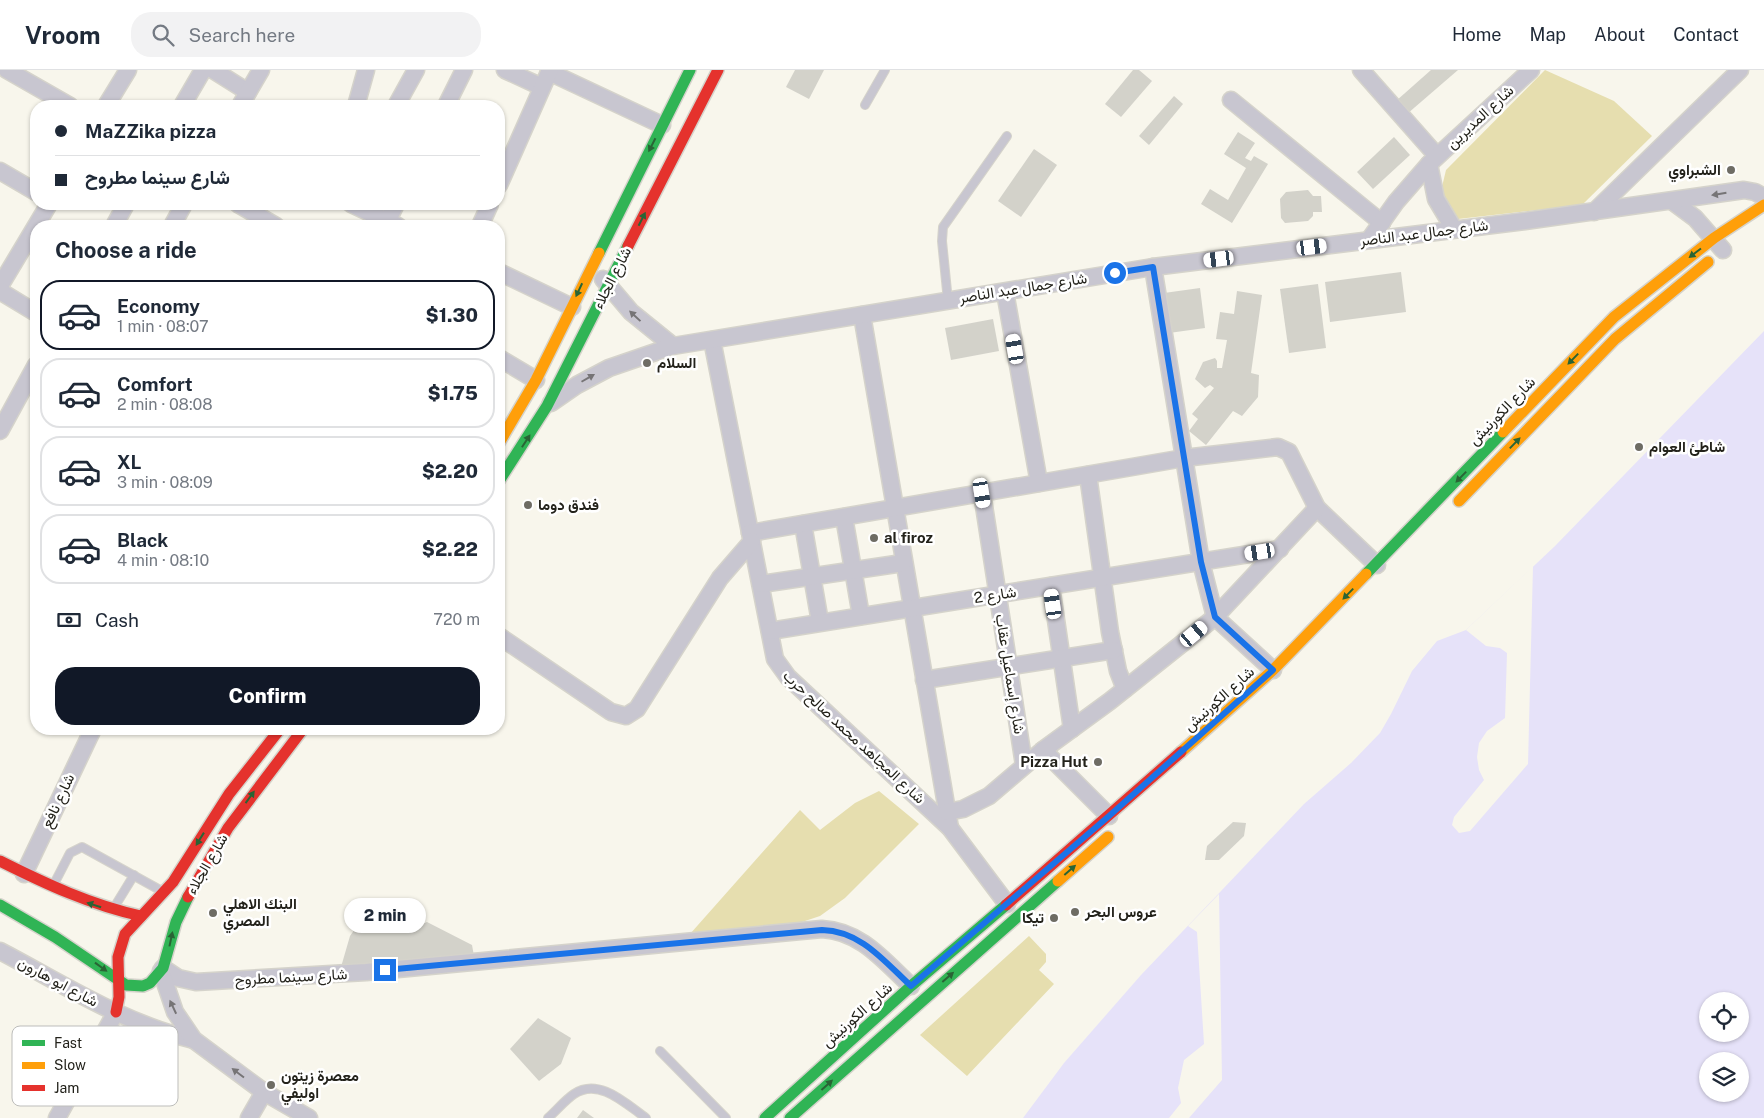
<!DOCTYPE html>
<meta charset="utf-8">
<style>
:root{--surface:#fff;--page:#f2f2f3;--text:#1f2937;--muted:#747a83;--line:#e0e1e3;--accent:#111827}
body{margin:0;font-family:"Public Sans",Vazirmatn,sans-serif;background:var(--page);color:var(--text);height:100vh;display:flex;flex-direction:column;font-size:19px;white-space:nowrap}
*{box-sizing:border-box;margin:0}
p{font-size:16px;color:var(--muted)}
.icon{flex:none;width:28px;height:28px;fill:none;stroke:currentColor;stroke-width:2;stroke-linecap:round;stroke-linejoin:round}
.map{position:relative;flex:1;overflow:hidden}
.details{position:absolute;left:30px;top:150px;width:475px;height:515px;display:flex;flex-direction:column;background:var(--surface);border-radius:20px;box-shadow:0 1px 4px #0004}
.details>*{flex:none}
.top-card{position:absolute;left:30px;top:30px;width:475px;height:110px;border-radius:20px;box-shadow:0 1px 4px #0004;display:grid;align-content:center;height:110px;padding:0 25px;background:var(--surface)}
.buttons{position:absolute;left:1699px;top:922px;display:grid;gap:10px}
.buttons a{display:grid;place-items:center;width:50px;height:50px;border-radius:50%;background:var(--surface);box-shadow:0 1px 4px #0004;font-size:25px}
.end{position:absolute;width:22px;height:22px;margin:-11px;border:6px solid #1a73e8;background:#fff;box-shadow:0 0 0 2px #fff}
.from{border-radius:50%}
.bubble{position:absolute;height:35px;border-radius:18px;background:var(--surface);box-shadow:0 1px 4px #0004;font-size:16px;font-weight:800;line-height:35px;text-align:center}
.car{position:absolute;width:15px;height:30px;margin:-15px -8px;border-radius:6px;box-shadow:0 0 4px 1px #0007;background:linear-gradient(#fff 24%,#345 0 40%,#fff 0 76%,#345 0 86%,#fff 0)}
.top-card b{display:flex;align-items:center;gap:18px;height:48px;font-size:19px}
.top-card b+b{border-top:1px solid var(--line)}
.top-card i{width:12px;height:12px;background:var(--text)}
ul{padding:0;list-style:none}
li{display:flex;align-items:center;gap:15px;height:70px;margin:0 10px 8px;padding:0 15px;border:2px solid var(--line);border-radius:20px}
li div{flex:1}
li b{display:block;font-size:19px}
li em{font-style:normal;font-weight:800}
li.on{border-color:var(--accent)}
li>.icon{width:45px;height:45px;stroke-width:1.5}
h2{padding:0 25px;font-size:22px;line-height:60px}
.pay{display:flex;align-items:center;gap:12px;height:55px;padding:0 25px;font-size:19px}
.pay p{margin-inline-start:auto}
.primary-button{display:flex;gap:10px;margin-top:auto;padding:10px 25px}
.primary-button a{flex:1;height:58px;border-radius:20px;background:var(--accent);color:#fff;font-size:20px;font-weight:800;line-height:58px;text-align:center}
header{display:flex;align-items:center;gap:30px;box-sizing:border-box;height:70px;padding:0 25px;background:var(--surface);border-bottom:1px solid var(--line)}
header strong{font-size:24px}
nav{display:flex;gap:28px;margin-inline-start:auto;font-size:18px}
.search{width:350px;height:45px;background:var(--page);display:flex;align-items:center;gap:12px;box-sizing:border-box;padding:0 18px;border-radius:20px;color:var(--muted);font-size:19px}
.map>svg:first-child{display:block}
.green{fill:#e6deaf}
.water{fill:#e6e2f9;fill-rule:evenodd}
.pier{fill:#f8f6ec}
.building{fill:#d3d2ca}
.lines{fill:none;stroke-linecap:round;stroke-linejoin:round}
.lane-casing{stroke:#d5d3cb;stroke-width:10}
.street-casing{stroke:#d5d3cb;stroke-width:19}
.fast-casing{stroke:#d5d3cb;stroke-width:14}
.slow-casing{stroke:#d5d3cb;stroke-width:14}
.jam-casing{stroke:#d5d3cb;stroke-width:14}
.lane{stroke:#c8c6d0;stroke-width:8}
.street{stroke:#c8c6d0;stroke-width:16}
.fast{stroke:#30b455;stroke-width:11}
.slow{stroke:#ff9f0a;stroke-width:11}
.jam{stroke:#e5322d;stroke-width:11}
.oneway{fill:#296435}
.oneway2{fill:#767476}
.route{stroke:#1a73e8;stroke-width:6}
.poi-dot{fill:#6e6c64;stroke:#fff;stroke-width:2}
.labels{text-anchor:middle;stroke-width:5;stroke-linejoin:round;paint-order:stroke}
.street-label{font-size:15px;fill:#23221b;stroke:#fff}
.poi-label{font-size:15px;font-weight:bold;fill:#23221b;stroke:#fff;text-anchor:start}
.key{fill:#fff;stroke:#bdbdbb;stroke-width:1}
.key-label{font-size:14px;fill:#23221b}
</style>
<header>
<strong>Vroom</strong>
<div class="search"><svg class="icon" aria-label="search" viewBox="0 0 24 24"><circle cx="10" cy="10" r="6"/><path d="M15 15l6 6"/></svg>Search here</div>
<nav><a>Home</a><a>Map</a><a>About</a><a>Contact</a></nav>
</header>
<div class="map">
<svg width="1764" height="1048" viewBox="0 0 1764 1048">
<rect width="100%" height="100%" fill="#f8f6ec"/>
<g class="green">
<polygon points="1545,0 1614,31 1652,66 1582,135 1458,149 1452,144 1441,121 1446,100"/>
<polygon points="879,721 919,754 845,828 820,846 802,852 690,864 800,740 820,760 855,733"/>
<polygon points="1029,866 1046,884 1046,892 1039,900 1054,914 967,1006 920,965"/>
</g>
<path class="water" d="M1764,261V1048H1023L1064,993L1141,905L1304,734L1351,693L1380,663L1391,644L1412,601L1437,571L1466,560L1555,476ZM1708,931H1740V964H1708ZM1708,991H1740V1024H1708Z"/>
<g class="pier">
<polygon points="1533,496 1528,694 1470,761 1459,763 1452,755 1454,747 1484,710 1479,700 1477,687 1479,673 1487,661 1505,648 1507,583 1500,578 1486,576 1466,560"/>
<polygon points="1219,824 1222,1010 1189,1048 1169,1048 1181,1033 1178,1018 1184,990 1204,974 1197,862 1188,856"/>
</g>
<g class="building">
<polygon points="795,0 824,0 809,29 786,17"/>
<polygon points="1133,0 1139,0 1152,11 1121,47 1105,34"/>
<polygon points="1431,0 1458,0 1407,44 1396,31"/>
<polygon points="1174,26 1183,34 1149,75 1139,66"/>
<polygon points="1238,62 1255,73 1245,88 1251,91 1254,86 1268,94 1232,153 1201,134 1210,119 1228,130 1246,98 1224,84"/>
<polygon points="1394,67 1410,85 1373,119 1357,102"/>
<polygon points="1034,79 1057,95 1021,147 998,131"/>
<polygon points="1308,120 1313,126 1321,126 1322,142 1313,142 1313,146 1308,151 1285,153 1281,148 1280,129 1286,122"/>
<polygon points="1401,202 1406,242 1330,252 1325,212"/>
<polygon points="1318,214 1326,278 1289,283 1280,219"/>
<polygon points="1200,218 1205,258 1169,263 1164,223"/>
<polygon points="1237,221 1262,225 1251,303 1259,305 1258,327 1242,346 1233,341 1206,375 1189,361 1198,349 1192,344 1214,318 1210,315 1205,318 1195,309 1203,292 1215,288 1217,291 1217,298 1222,298 1227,270 1216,269 1220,242 1234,244"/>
<polygon points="993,249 999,281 951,290 945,258"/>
<polygon points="1233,752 1246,753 1244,766 1219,790 1205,790 1207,776"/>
<polygon points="376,829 418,856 427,852 472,875 474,886 341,897 350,866"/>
<polygon points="1078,837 1081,841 1073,847 1070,844"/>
<polygon points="538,948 571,968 561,994 539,1011 510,979"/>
<polygon points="583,1040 594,1048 577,1048"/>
</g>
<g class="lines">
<defs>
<g id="lane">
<polyline points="865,35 885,0"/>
<polyline points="948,231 942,171 943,157 1007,66"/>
<polyline points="54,814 70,783 82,777 160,820"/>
<polyline points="115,836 134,805"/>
<polyline points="660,981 726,1048"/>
<path d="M548,1048C557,1040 565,1030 574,1024C599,1007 626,1034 646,1048"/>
</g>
<g id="street">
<polyline points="7,0 70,36"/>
<polyline points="213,0 248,22"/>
<polyline points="505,0 542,17"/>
<polyline points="1361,0 1437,86"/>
<polyline points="549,2 662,55"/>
<polyline points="1231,30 1382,153"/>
<polyline points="106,36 128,0"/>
<polyline points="182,36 203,0"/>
<polyline points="240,36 261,0"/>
<polyline points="356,36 366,0"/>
<polyline points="396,36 416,0"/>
<polyline points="446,36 464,0"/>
<polyline points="1429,94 1436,129 1454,159"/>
<polyline points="0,101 36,122"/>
<polyline points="499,115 550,0"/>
<polyline points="1672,131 1695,148 1723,180"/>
<polyline points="238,134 276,156"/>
<polyline points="351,134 398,156"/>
<polyline points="1594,142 1740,0"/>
<polyline points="114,156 126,134"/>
<polyline points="172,156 184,134"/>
<polyline points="385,156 396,134"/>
<polyline points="480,156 490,134"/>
<polyline points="1369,170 1396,132 1429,94 1531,0"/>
<polyline points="1153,197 1201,492 1215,547 1273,600"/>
<polyline points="499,202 572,237"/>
<polyline points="603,209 631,242 673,276"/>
<polyline points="0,216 49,134"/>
<polyline points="0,221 36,243"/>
<polyline points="1005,222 1039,413"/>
<polyline points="862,245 950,758"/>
<polyline points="712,270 775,589 788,607 950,758 1007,834"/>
<polyline points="499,288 536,310"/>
<polyline points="551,333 577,315 609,298 673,276 1153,197 1525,151 1744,120 1755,122 1764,127"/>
<polyline points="0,361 36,295"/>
<polyline points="1088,405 1110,562 1118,601 1125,619"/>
<polyline points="982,423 1024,695"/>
<polyline points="844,447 861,546"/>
<polyline points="803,454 820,552"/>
<polyline points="750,463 1184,388 1278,377 1289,382 1317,438 1377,495"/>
<polyline points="761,514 903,493"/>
<polyline points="1051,516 1072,659"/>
<polyline points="770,561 1280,479"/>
<polyline points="499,566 611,642 626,646 637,639 720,508 752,471"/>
<polyline points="924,610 1114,580"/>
<polyline points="1043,680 1109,746"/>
<polyline points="947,742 963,739 989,726 1043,680 1110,631 1194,564 1215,547 1317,438"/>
<polyline points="24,804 93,659"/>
<path d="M0,881C63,914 124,954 194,970"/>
<path d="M163,898L178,908L196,912L366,902L822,859C861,861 884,891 911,916"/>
<polyline points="161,901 175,942 194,970 264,1022 309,1048"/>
<polyline points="57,1048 116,942"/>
<polyline points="249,1048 264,1022"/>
</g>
<g id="fast">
<polyline points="599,183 690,0"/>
<polyline points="499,411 547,336 628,176"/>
<polyline points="1366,504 1503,362"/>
<polyline points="0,835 55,867 126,915 143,916 150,913 163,898 176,852 188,827"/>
<polyline points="765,1048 911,916 1006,835"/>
<polyline points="790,1048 1058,811"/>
</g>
<g id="slow">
<polyline points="1503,362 1614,247 1714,168 1764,135"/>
<polyline points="499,373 536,310 599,183"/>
<polyline points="1459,431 1615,269 1708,192"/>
<polyline points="1181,682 1273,600 1366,504"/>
<polyline points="1058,811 1108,767"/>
</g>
<g id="jam">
<polyline points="628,176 718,0"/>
<path d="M0,791C46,814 91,835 141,846"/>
<polyline points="188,827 228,758 303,659"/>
<polyline points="1006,835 1181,682"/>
<polyline points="116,942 119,927 118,887 125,864 173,812 229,724 280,659"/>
</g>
</defs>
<use href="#lane" class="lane-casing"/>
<use href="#street" class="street-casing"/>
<use href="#fast" class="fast-casing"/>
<use href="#slow" class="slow-casing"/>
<use href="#jam" class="jam-casing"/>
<use href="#lane" class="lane"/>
<use href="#street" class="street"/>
<use href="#fast" class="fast"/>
<use href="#slow" class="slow"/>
<use href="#jam" class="jam"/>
</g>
<defs><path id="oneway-solid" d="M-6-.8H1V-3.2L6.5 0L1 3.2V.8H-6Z" transform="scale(1.25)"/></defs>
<g class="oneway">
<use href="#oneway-solid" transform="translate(652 75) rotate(117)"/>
<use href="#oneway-solid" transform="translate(642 149) rotate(-63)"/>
<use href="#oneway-solid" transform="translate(1695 183) rotate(143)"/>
<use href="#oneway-solid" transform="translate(579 220) rotate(115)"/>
<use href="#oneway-solid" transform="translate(1573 289) rotate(134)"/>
<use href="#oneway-solid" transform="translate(526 371) rotate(-57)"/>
<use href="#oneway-solid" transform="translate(1515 373) rotate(-46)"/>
<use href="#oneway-solid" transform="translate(1461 407) rotate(134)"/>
<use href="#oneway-solid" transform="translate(1348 524) rotate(134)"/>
<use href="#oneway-solid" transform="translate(250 727) rotate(-54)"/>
<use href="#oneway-solid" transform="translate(200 769) rotate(122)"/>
<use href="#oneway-solid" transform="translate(1070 800) rotate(-41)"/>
<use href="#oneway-solid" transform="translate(94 835) rotate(-162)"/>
<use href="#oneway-solid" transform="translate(171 869) rotate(-78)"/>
<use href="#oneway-solid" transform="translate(101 897) rotate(36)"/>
<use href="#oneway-solid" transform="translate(948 907) rotate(-41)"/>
<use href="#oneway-solid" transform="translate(827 1015) rotate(-42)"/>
</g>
<g class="oneway2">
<use href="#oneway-solid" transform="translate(1719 124) rotate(171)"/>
<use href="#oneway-solid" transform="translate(635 246) rotate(-137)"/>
<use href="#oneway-solid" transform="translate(588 308) rotate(-30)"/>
<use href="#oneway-solid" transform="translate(173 937) rotate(-115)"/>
<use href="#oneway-solid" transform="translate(238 1003) rotate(-143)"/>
</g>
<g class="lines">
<path class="route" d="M385,900L822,860C861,861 884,891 911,916L1109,746L1273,600L1215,547L1201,492L1153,197L1115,203"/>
</g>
<g class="poi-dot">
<circle cx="1731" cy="100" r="5"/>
<circle cx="647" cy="293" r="5"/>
<circle cx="1639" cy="377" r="5"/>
<circle cx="528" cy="435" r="5"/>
<circle cx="874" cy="468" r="5"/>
<circle cx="1098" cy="692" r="5"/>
<circle cx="1075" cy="842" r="5"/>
<circle cx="213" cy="843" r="5"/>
<circle cx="1054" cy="848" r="5"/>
<circle cx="271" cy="1015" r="5"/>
</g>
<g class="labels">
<g class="street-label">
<text transform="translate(1480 47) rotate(-43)" y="5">شارع المديرين</text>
<text transform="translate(1424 163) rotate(-7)" y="5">شارع جمال عبد الناصر</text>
<text transform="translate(612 208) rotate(-63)" y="5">شارع الجلاء</text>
<text transform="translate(1023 218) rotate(-9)" y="5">شارع جمال عبد الناصر</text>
<text transform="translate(1502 341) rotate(-46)" y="5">شارع الكورنيش</text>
<text transform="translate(995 525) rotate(-9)" y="5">شارع 2</text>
<text transform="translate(1010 604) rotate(81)" y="5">شارع إسماعيل عقاب</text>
<text transform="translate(1219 629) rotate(-42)" y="5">شارع الكورنيش</text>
<text transform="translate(854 667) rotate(43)" y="5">شارع المجاهد محمد صالح حرب</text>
<text transform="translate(58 731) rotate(-65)" y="5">شارع نافع</text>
<text transform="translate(207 794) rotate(-60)" y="5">شارع الجلاء</text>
<text transform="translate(291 907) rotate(-3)" y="5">شارع سينما مطروح</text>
<text transform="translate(58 912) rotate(28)" y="5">شارع ابو هارون</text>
<text transform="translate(857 945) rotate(-42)" y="5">شارع الكورنيش</text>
</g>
<g class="poi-label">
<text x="1721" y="105" text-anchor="end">الشبراوي</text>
<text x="657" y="298">السلام</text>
<text x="1649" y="382">شاطئ العوام</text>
<text x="538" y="440">فندق دوما</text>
<text x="884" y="473">al firoz</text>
<text x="1088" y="697" text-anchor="end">Pizza Hut</text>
<text x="223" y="839">البنك الاهلي<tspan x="223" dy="17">المصري</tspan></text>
<text x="1085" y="847">عروس البحر</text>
<text x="1044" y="853" text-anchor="end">تيكا</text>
<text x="281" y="1011">معصرة زيتون<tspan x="281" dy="17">اوليفي</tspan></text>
</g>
</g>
<rect x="12" y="956" width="166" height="80" rx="8" class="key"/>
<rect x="22" y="970" width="23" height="6" fill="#30b455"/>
<rect x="22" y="992" width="23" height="7" fill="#ff9f0a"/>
<rect x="22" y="1015" width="23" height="6" fill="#e5322d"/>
<g class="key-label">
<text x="54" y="978">Fast</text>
<text x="54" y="1000">Slow</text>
<text x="54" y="1023">Jam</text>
</g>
</svg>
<div class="buttons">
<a><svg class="icon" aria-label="locate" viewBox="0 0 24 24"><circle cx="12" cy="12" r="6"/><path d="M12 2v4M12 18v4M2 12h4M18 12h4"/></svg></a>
<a><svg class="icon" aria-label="layers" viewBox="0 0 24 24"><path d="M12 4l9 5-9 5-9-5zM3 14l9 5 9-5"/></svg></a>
</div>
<i class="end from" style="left:1115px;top:203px"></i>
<i class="end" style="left:385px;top:900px"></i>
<div class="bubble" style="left:344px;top:828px;width:82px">2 min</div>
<i class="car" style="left:1312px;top:177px;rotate:83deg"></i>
<i class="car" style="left:1219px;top:189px;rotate:263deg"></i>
<i class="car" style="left:1015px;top:279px;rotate:350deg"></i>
<i class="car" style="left:982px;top:423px;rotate:171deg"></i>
<i class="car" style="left:1260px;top:482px;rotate:261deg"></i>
<i class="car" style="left:1053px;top:534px;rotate:352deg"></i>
<i class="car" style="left:1194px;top:564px;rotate:50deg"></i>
<div class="top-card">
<b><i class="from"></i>MaZZika pizza</b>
<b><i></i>شارع سينما مطروح</b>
</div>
<section class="details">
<h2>Choose a ride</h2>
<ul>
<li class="on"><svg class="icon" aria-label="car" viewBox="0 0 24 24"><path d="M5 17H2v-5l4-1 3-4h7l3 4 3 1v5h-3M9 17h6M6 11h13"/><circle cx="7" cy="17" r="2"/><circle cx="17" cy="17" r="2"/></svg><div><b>Economy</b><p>1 min · 08:07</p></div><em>$1.30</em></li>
<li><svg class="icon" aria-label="car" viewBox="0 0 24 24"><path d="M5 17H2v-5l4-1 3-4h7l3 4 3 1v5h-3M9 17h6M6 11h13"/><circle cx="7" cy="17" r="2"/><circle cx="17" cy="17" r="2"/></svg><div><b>Comfort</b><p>2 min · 08:08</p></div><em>$1.75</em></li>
<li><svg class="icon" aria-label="car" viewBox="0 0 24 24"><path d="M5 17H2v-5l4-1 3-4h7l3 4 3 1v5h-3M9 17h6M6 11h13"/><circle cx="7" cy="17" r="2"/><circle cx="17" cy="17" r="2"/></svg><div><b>XL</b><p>3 min · 08:09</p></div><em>$2.20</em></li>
<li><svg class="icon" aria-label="car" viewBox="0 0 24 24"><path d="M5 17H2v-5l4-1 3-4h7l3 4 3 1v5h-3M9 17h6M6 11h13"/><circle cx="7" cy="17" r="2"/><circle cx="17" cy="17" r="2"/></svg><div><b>Black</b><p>4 min · 08:10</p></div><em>$2.22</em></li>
</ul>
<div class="pay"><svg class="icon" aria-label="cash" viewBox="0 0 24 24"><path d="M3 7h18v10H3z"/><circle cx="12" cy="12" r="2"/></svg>Cash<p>720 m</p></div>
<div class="primary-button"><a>Confirm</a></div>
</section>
</div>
